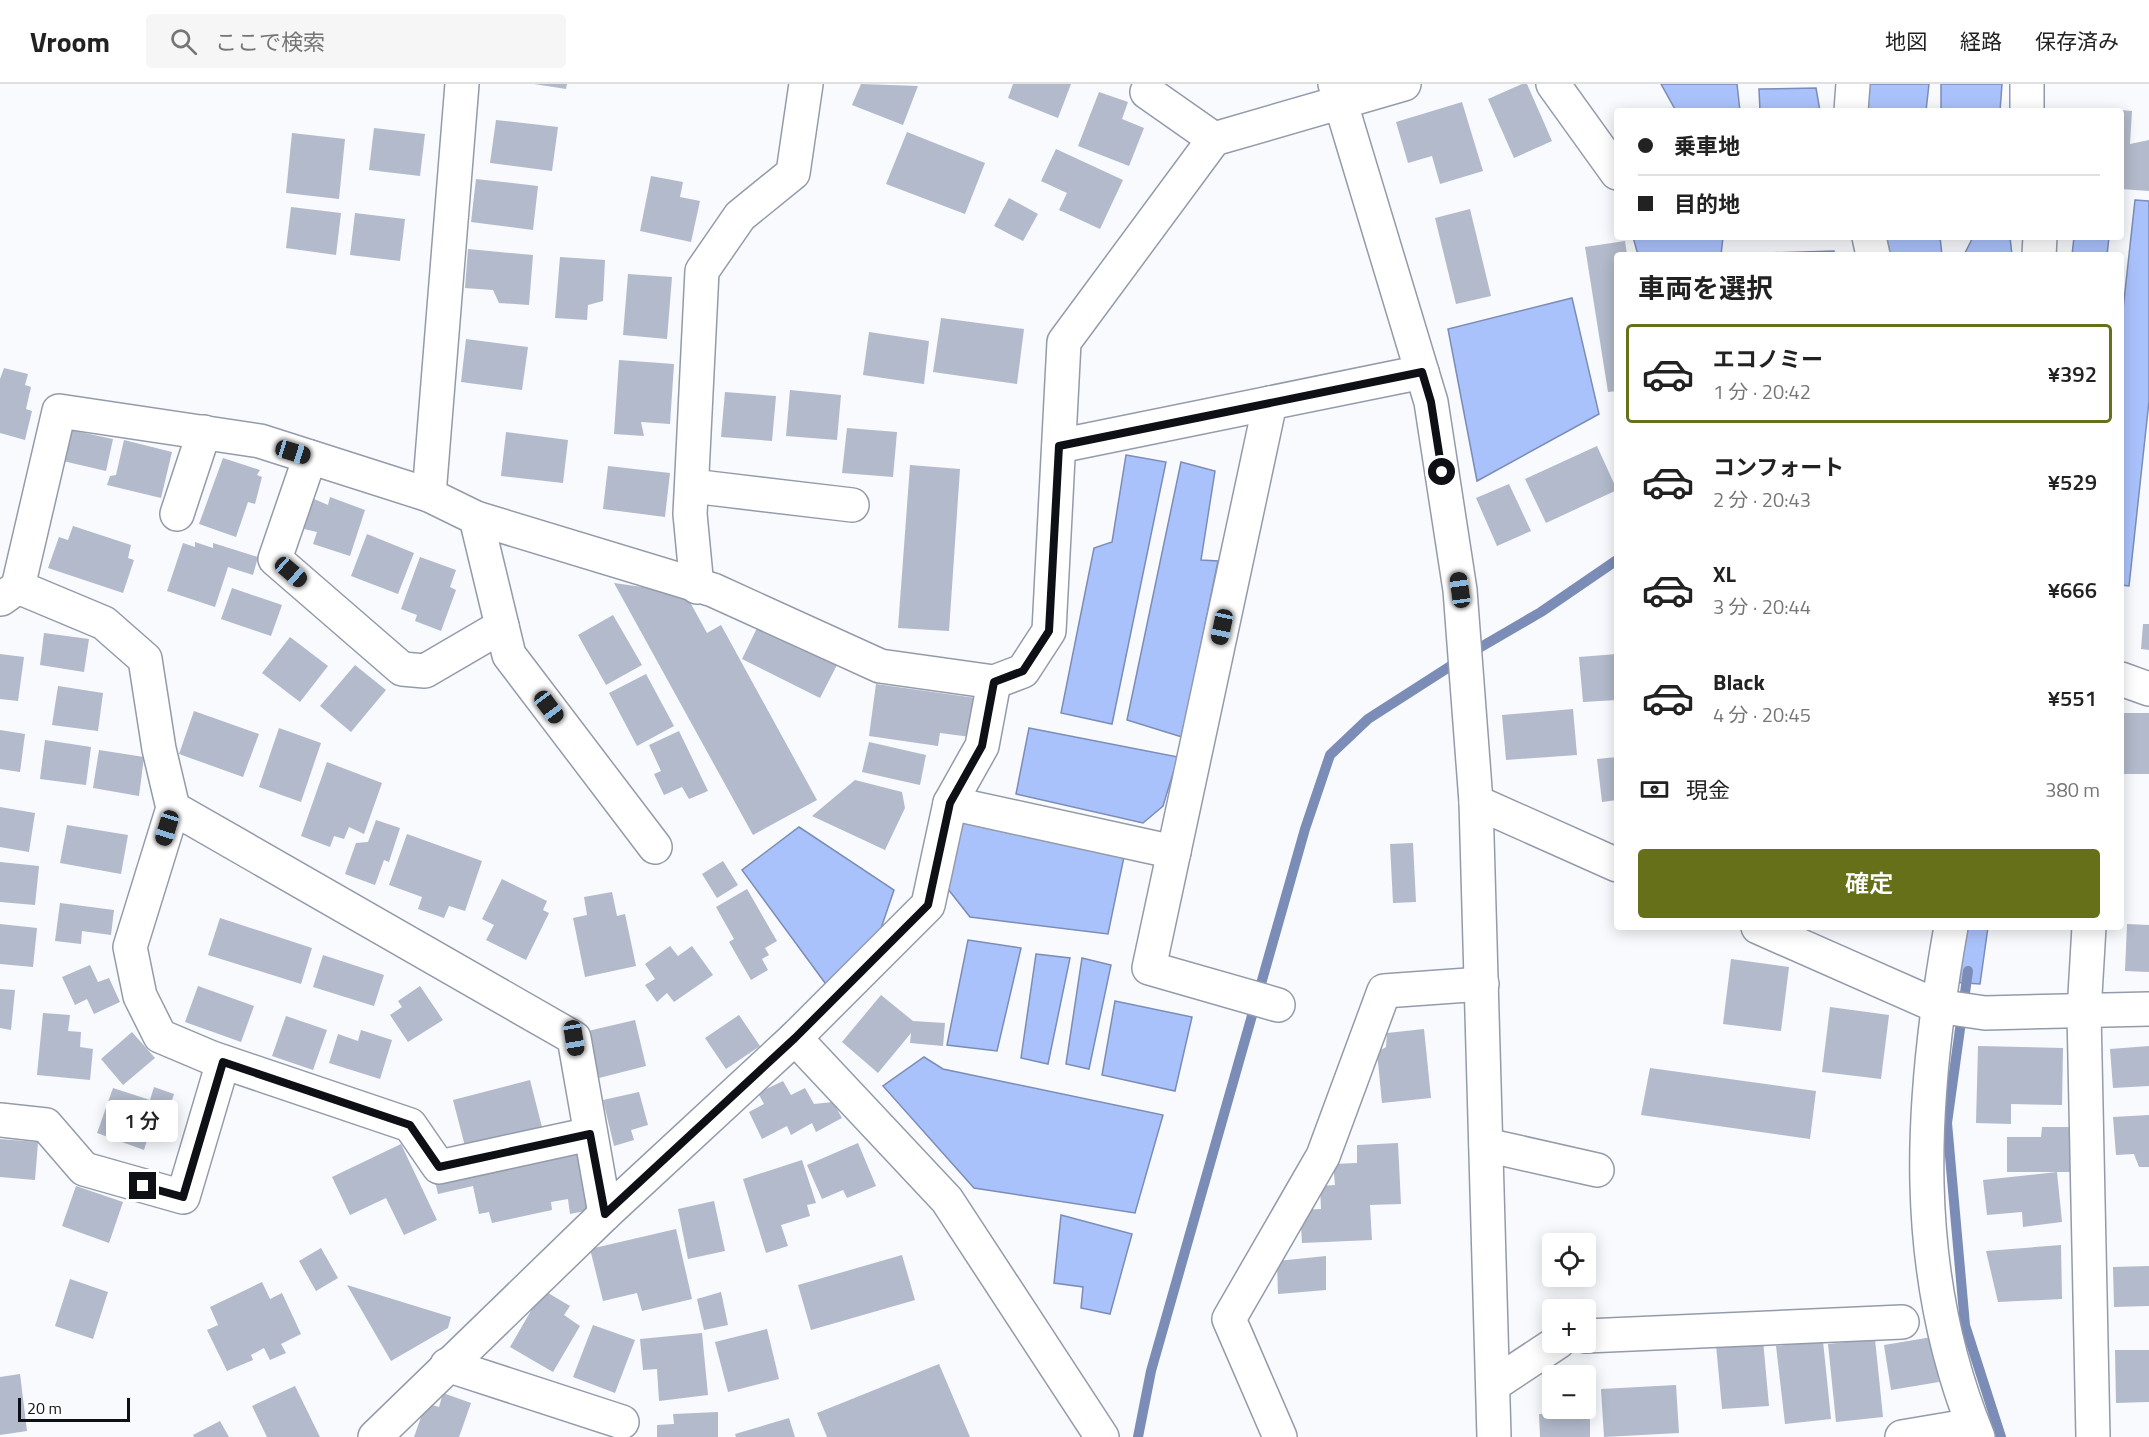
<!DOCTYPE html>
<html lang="ja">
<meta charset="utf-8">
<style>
:root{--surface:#fff;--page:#f6f6f6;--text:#222;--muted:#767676;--line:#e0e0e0;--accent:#667019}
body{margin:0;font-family:"Titillium Web","Noto Sans JP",sans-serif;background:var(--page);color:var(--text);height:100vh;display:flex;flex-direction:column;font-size:22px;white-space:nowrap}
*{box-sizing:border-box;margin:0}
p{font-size:20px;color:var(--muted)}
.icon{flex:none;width:33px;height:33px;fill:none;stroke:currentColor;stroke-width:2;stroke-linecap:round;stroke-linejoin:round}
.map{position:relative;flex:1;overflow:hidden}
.details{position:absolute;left:1614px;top:168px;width:510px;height:678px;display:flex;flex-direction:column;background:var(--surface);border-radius:6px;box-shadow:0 3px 15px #0003}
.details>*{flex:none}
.guide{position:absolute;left:1614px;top:24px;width:510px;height:132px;border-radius:6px;box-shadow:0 3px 15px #0003;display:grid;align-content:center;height:132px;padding:0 24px;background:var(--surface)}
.tools{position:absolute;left:1542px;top:1149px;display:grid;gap:12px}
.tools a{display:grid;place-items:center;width:54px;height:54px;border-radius:6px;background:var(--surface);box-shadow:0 3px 15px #0003;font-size:30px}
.scale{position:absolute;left:18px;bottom:15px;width:112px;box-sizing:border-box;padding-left:6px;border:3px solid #0e1016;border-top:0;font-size:16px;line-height:21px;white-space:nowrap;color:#0e1016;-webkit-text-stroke:4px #fff;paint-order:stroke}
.end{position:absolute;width:27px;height:27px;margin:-14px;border:8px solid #0e1016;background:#fff;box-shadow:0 0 0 3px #fff}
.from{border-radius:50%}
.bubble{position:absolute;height:42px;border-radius:6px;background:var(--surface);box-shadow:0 3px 15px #0003;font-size:20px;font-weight:600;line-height:42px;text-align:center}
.car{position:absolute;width:18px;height:36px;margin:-18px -9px;border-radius:8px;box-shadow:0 0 4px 2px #0007;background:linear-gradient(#222 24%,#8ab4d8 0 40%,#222 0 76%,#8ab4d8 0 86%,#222 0)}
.guide b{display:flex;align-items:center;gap:21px;height:57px;font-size:22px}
.guide b+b{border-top:2px solid var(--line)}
.guide i{width:15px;height:15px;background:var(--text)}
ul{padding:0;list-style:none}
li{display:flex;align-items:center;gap:18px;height:99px;margin:0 12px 9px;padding:0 12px;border:3px solid transparent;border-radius:6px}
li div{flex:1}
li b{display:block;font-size:22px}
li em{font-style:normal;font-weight:600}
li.selected{border-color:var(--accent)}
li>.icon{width:54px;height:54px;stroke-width:1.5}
h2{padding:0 24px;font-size:27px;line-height:72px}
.pay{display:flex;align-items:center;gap:15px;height:66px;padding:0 24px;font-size:22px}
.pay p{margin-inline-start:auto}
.cta{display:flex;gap:12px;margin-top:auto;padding:12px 24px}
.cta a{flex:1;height:69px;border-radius:6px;background:var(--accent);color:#fff;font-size:24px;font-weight:600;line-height:69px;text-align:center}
header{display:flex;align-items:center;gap:36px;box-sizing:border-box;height:84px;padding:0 30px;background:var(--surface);border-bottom:2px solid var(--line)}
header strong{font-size:28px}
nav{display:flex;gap:33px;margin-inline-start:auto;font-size:21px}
.search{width:420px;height:54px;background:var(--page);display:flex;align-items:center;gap:15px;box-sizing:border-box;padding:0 21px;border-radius:6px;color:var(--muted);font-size:22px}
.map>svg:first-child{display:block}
.water{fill:#aac2fc;stroke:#7b8db7;stroke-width:1.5}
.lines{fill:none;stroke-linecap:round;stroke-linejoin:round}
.stream{stroke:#7b8db7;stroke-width:10}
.building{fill:#b2bacb}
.street-casing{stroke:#939bab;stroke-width:36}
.secondary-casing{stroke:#939bab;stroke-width:36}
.street{stroke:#fff;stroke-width:33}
.secondary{stroke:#fff;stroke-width:33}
.route{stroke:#0e1016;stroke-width:8}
</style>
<header>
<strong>Vroom</strong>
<div class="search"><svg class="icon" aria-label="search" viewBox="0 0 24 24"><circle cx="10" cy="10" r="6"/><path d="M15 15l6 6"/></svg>ここで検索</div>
<nav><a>地図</a><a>経路</a><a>保存済み</a></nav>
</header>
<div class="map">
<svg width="2149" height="1353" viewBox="0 0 2149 1353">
<rect width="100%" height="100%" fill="#f8fafd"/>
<g class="water">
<polygon points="1661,0 1737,0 1740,27 1676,27"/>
<polygon points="1862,0 1929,0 1926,27 1859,27"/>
<polygon points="1941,0 2002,0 2000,27 1941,27"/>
<polygon points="1816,4 1820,27 1760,27 1759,5"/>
<polygon points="2135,116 2149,117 2149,317 2129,502 2121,501 2121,244"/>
<polygon points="1633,153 1723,153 1721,171 1638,171"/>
<polygon points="1875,153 1940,153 1942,171 1879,171"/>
<polygon points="1973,153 2010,153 2012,171 1964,171"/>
<polygon points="2074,153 2109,153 2107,171 2072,171"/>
<polygon points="1834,167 1835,171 1766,171 1767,169"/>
<polygon points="1572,214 1599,330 1477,397 1448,245"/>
<polygon points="1126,371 1166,378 1112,640 1061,629 1094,464 1112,458"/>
<polygon points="1181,378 1215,387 1201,476 1218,477 1182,653 1127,636"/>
<polygon points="1029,644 1178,673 1163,722 1143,739 1016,710"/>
<polygon points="963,732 1126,763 1108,850 970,833 948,805"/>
<polygon points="799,743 894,806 875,862 831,907 742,786"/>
<polygon points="1959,843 1988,843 1980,900 1950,898"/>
<polygon points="968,856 1021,864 997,967 947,961"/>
<polygon points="1036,870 1070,874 1048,980 1021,974"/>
<polygon points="1082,874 1111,881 1089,985 1066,980"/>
<polygon points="1115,917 1192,933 1175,1007 1102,991"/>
<polygon points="924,973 943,985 1163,1031 1135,1129 974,1104 883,1002"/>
<polygon points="1061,1131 1132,1150 1110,1230 1081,1224 1083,1203 1054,1199"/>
</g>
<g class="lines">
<g class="stream">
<polyline points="1968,887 1947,1039 1965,1241 2001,1353"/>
<polyline points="1138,1353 1151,1287 1305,745 1330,671 1368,635 1474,567 1541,528 1617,476"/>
</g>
</g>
<g class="building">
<polygon points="534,0 567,0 566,5"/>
<polygon points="861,0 918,2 903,41 852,21"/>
<polygon points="1013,0 1071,0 1058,34 1008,14"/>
<polygon points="1522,0 1527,0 1552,57 1514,74 1488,15"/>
<polygon points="1099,8 1128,18 1122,35 1144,44 1129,82 1078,62"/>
<polygon points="1462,18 1483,87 1440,100 1432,72 1408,79 1396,38"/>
<polygon points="2091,24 2115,25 2115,27 2091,27"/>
<polygon points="2121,26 2132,27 2130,60 2149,56 2149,107 2121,105"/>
<polygon points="496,36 558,43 552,87 490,79"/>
<polygon points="374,44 425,50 420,92 369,86"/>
<polygon points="907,48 985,79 965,130 886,100"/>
<polygon points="292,49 345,55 339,115 286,109"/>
<polygon points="1056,65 1123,96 1100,145 1059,126 1067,109 1041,97"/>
<polygon points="651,92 683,98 680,113 700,117 691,158 640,147"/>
<polygon points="476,95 538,102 533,146 471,138"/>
<polygon points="1009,114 1038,130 1023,157 994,142"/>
<polygon points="291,123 341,129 336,171 286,164"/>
<polygon points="1470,125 1491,212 1456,220 1435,134"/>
<polygon points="355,129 405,135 400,177 350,171"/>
<polygon points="1625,157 1627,171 1617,171 1617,307 1608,308 1585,163"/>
<polygon points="468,165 533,171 529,221 499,219 493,206 465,204"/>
<polygon points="560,173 605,176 603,217 588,221 587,236 555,234"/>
<polygon points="628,190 672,193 667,255 623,251"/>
<polygon points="941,234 1024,245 1017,300 933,288"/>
<polygon points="869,248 929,257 924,300 863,291"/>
<polygon points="466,255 528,263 522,306 461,298"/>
<polygon points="619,276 674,280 670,340 641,338 644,352 614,350"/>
<polygon points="4,284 28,290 25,301 31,303 26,325 32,327 25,356 0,349 0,295"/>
<polygon points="790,306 841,311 837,356 786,352"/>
<polygon points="725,308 776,312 772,357 721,353"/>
<polygon points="847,344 897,348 893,393 842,389"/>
<polygon points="70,346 113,355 106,387 63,377"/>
<polygon points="506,348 568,356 563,399 501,392"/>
<polygon points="124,356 172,368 161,414 107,401 110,392 116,391"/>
<polygon points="1597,362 1617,406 1546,439 1525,395"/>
<polygon points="223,374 260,386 257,391 262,393 255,420 248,418 236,453 199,440"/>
<polygon points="910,381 960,385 949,547 898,544"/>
<polygon points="608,382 670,389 665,433 603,425"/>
<polygon points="1509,400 1531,447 1497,462 1476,414"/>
<polygon points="330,413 365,426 350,472 313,460 317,448 304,445 314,415 328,421"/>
<polygon points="73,442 131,461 128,474 134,476 123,509 48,484 59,453 68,456"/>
<polygon points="367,450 414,469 398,510 351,492"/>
<polygon points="195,458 213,464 213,459 258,473 253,491 228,483 215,523 167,507 183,459 195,463"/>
<polygon points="420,473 456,486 450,503 456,506 441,547 415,537 417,531 401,525"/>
<polygon points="614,499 685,509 707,549 721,541 817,716 753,751"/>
<polygon points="232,504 282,521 271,552 221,535"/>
<polygon points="613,531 642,581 606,601 578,551"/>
<polygon points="2143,540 2149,540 2149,566 2141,565"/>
<polygon points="758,542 837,581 820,614 742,575"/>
<polygon points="44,549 89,555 84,588 40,581"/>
<polygon points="290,553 328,582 300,618 262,589"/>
<polygon points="0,570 24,573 18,617 0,615"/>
<polygon points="1617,570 1617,616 1583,618 1579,573"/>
<polygon points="355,581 386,606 351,648 320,622"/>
<polygon points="646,590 674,642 637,662 609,609"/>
<polygon points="876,600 976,614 971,653 940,649 938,662 869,652"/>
<polygon points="58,602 103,609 98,647 52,641"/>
<polygon points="1573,625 1577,671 1506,676 1502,631"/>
<polygon points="194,627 259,650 243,693 179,670"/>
<polygon points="2122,629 2149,629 2149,690 2121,690"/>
<polygon points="279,644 321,659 301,718 259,703"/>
<polygon points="0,646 25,650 20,688 0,685"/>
<polygon points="679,647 708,707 689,715 682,703 664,711 654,690 661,687 649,661"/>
<polygon points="45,656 91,663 86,701 40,695"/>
<polygon points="869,658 926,671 920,701 862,688"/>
<polygon points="99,666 144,673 139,712 93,704"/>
<polygon points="1617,673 1617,716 1602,718 1597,675"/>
<polygon points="327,678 382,699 364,750 349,743 344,755 334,752 330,763 301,752"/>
<polygon points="855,696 902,708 905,724 885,766 812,732"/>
<polygon points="0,723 35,729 29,768 0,763"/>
<polygon points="376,736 400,744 389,778 384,776 375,801 345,790 356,759 368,758"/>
<polygon points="67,741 128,751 121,790 60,779"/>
<polygon points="407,750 482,777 465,827 449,822 444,834 418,825 422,813 389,801"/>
<polygon points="1413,759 1416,818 1393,819 1390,760"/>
<polygon points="723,777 738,801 717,814 702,790"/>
<polygon points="0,778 39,782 35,821 0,818"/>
<polygon points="502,795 547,817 543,826 549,829 526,876 486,856 494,841 482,835"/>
<polygon points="747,805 777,857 765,864 769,871 762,875 768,886 751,896 729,858 734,855 716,823"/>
<polygon points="612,808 617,832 625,830 636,882 585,893 573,834 587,831 584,813"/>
<polygon points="60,819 114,826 111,851 82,847 81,860 55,857"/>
<polygon points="220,834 312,864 301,900 208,871"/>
<polygon points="0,840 37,844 33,883 0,880"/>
<polygon points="2127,840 2149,841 2149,888 2125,887"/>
<polygon points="670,862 678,872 692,862 713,891 674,918 667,909 657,918 645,901 655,895 645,880"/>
<polygon points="323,871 384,891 374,922 313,903"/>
<polygon points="1731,875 1789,883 1781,947 1723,940"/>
<polygon points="90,881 98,898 109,894 120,918 94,930 87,915 75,921 62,893"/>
<polygon points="198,902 254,922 241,958 185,938"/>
<polygon points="420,902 443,936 408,958 390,931 402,923 398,917"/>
<polygon points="0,905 15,906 11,946 0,944"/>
<polygon points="881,911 913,937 945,939 943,962 910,959 911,949 878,989 842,958"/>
<polygon points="1830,923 1889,931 1881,995 1822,988"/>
<polygon points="43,929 70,931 68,947 81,948 80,963 93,965 90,996 37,991"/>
<polygon points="739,931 760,962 726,985 705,954"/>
<polygon points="286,932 327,946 313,986 272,972"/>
<polygon points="635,936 646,982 599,994 588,947"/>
<polygon points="1424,945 1431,1014 1382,1019 1377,968 1386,963 1387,949"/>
<polygon points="361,946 392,956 380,995 329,979 338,950 358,957"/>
<polygon points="132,948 155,974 123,1001 101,975"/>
<polygon points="1978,962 2063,964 2062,1021 2011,1020 2011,1040 1976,1039"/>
<polygon points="2149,962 2149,1002 2113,1004 2110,965"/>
<polygon points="1650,984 1816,1007 1810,1055 1641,1031"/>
<polygon points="530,996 544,1051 467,1070 453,1016"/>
<polygon points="783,997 791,1011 805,1004 814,1020 833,1018 842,1034 816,1048 812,1039 791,1051 787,1042 762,1055 749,1028 764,1020 758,1009"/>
<polygon points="154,1003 174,1010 166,1034 176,1037 169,1056 149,1050 144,1066 97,1049 113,1004 150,1016"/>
<polygon points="639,1008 648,1041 631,1046 634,1056 614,1062 603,1016"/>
<polygon points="2149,1031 2149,1083 2139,1083 2134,1070 2116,1071 2113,1033"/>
<polygon points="2042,1043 2070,1043 2070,1088 2007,1088 2007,1053 2041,1053"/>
<polygon points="0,1055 38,1058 35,1096 0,1093"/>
<polygon points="858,1059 876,1102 847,1114 843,1106 822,1115 807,1081"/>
<polygon points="1398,1059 1401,1120 1370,1121 1372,1156 1302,1159 1300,1126 1321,1125 1320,1102 1335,1101 1333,1080 1357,1079 1357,1061"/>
<polygon points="401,1060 437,1136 404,1151 386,1114 350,1131 332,1093"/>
<polygon points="576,1062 590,1126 570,1130 568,1115 551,1118 552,1126 492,1139 489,1128 479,1130 473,1102 438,1110 434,1093"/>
<polygon points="802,1076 816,1119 807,1121 810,1132 781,1141 788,1162 766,1169 743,1095"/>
<polygon points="2057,1088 2062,1138 2023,1143 2022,1128 1987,1131 1983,1096"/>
<polygon points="76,1102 123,1118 109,1159 62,1142"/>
<polygon points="714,1117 725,1167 688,1175 678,1125"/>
<polygon points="676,1145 692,1215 642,1227 637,1209 603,1217 590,1165"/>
<polygon points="2061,1161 2062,1215 1998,1218 1986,1167"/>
<polygon points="321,1164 338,1194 316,1207 299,1177"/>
<polygon points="902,1171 915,1216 811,1246 798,1201"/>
<polygon points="1326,1172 1326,1206 1278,1210 1277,1177"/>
<polygon points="2149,1182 2149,1222 2114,1223 2113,1183"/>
<polygon points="70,1195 108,1208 93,1255 55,1242"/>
<polygon points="262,1198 270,1215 282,1209 301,1250 281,1260 286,1269 270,1276 264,1264 251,1271 253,1276 227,1287 207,1246 218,1241 210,1223"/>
<polygon points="347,1201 451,1233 448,1244 391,1277"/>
<polygon points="543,1206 570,1222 564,1231 580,1242 553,1288 510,1263"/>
<polygon points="721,1208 728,1241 704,1246 697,1215"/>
<polygon points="593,1241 635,1256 615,1309 573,1293"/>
<polygon points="767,1245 779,1295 728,1308 715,1258"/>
<polygon points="702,1249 708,1311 659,1317 657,1285 643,1286 640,1255"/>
<polygon points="1932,1253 1939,1298 1891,1306 1884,1261"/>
<polygon points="1875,1255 1883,1333 1836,1338 1828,1260"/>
<polygon points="1763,1256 1769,1322 1722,1325 1716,1261"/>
<polygon points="1823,1257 1831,1335 1785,1340 1776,1262"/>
<polygon points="2115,1266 2149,1266 2149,1318 2116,1319"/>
<polygon points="939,1280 970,1353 827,1353 817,1329"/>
<polygon points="20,1290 27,1347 0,1351 0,1293"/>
<polygon points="1676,1301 1679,1349 1604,1353 1601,1305"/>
<polygon points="295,1302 320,1353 267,1353 252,1322"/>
<polygon points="443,1309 471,1319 459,1353 414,1353 426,1319 439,1323"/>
<polygon points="718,1328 718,1353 657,1353 657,1341 674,1340 673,1330"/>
<polygon points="1590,1328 1590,1353 1540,1353 1539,1330"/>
<polygon points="789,1334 795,1353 736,1353 735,1350"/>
<polygon points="220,1337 229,1353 194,1353 193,1351"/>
</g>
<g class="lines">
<defs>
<g id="street">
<polyline points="1553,0 1617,89"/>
<polyline points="1147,8 1214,55"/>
<polyline points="1851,27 1853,0"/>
<polyline points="2027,27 2027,0"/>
<polyline points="1869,153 1873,171"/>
<polyline points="2039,171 2040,153"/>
<polyline points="1270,319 1149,884 1278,921"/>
<polyline points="1059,362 1422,288"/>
<polyline points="310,373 275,475 402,585 425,587 502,542"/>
<polyline points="692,402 852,421"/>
<polyline points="429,411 462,0"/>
<polyline points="177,430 204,348"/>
<polyline points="476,434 509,571 655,763"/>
<polyline points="18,503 59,327 260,357 429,411 476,434 713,506 880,582 994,598 1023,587 1049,547 1064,258 1214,55 1404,0"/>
<polyline points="697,503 690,430 702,187 740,132 793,89 806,0"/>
<polyline points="1,515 18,503 104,539 145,575 159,665 173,724 130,863 140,912 160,952 212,974 410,1041 439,1083 590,1050"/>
<polyline points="2121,595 2149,605"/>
<polyline points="994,598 982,662 950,719 1174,768"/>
<polyline points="1476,718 1617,781"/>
<polyline points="173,724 574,954 605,1130"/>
<polyline points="1758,843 1937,922 1985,929 2149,925"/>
<path d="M1951,843C1920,1016 1909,1186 1978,1353"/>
<polyline points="2089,843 2084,928 2093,1353"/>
<polyline points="795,954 947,1116 1102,1353"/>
<polyline points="0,1036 46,1041 84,1085 183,1113 223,978"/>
<polyline points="1486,1061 1597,1086"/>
<polyline points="1586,1252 1902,1238"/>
<polyline points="447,1281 622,1338"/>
<polyline points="1493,1301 1558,1258"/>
<polyline points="375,1353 605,1130 795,954 928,821 950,719"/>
<polyline points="1280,1353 1229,1235 1323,1072 1384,907 1482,900"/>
<polyline points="1902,1353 1973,1341"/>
</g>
<polyline id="secondary" points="1335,0 1431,318 1460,506 1476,718 1494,1353"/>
</defs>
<use href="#street" class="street-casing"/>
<use href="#secondary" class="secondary-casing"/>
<use href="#street" class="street"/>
<use href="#secondary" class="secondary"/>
</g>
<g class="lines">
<polyline class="route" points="143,1102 183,1113 223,978 410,1041 439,1083 590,1050 605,1130 795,954 928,821 950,719 982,662 994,598 1023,587 1049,547 1059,362 1422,288 1431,318 1442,388"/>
</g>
</svg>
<div class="tools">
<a><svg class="icon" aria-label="locate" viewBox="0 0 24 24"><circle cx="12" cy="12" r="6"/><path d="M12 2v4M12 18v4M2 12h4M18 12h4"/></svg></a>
<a>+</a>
<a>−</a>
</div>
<div class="scale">20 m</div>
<i class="end from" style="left:1442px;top:388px"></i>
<i class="end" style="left:143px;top:1102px"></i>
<div class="bubble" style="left:106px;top:1016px;width:72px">1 分</div>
<i class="car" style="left:293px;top:368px;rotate:107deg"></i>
<i class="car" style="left:291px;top:488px;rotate:131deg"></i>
<i class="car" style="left:1460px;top:506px;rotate:352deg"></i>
<i class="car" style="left:1222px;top:543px;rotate:192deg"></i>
<i class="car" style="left:549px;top:623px;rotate:143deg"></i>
<i class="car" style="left:167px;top:744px;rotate:197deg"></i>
<i class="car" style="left:574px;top:954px;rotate:171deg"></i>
<div class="guide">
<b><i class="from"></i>乗車地</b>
<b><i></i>目的地</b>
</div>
<section class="details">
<h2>車両を選択</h2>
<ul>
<li class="selected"><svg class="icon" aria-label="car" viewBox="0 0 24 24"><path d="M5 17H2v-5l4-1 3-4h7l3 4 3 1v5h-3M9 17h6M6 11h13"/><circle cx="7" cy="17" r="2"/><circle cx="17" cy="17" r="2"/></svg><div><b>エコノミー</b><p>1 分 · 20:42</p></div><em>¥392</em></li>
<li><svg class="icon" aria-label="car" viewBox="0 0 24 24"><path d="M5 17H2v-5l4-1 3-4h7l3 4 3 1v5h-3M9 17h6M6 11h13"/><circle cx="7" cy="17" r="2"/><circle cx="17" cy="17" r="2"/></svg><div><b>コンフォート</b><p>2 分 · 20:43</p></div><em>¥529</em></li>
<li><svg class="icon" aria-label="car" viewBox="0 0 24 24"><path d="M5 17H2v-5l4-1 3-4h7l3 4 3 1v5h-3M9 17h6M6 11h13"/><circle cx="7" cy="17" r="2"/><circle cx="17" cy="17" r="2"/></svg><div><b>XL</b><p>3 分 · 20:44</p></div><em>¥666</em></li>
<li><svg class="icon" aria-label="car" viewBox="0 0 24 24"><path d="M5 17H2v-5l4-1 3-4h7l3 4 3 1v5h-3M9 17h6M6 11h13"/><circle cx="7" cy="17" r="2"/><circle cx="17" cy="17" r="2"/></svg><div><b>Black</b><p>4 分 · 20:45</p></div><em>¥551</em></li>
</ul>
<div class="pay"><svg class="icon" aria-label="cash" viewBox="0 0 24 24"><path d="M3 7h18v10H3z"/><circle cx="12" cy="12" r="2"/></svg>現金<p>380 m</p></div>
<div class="cta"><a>確定</a></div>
</section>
</div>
